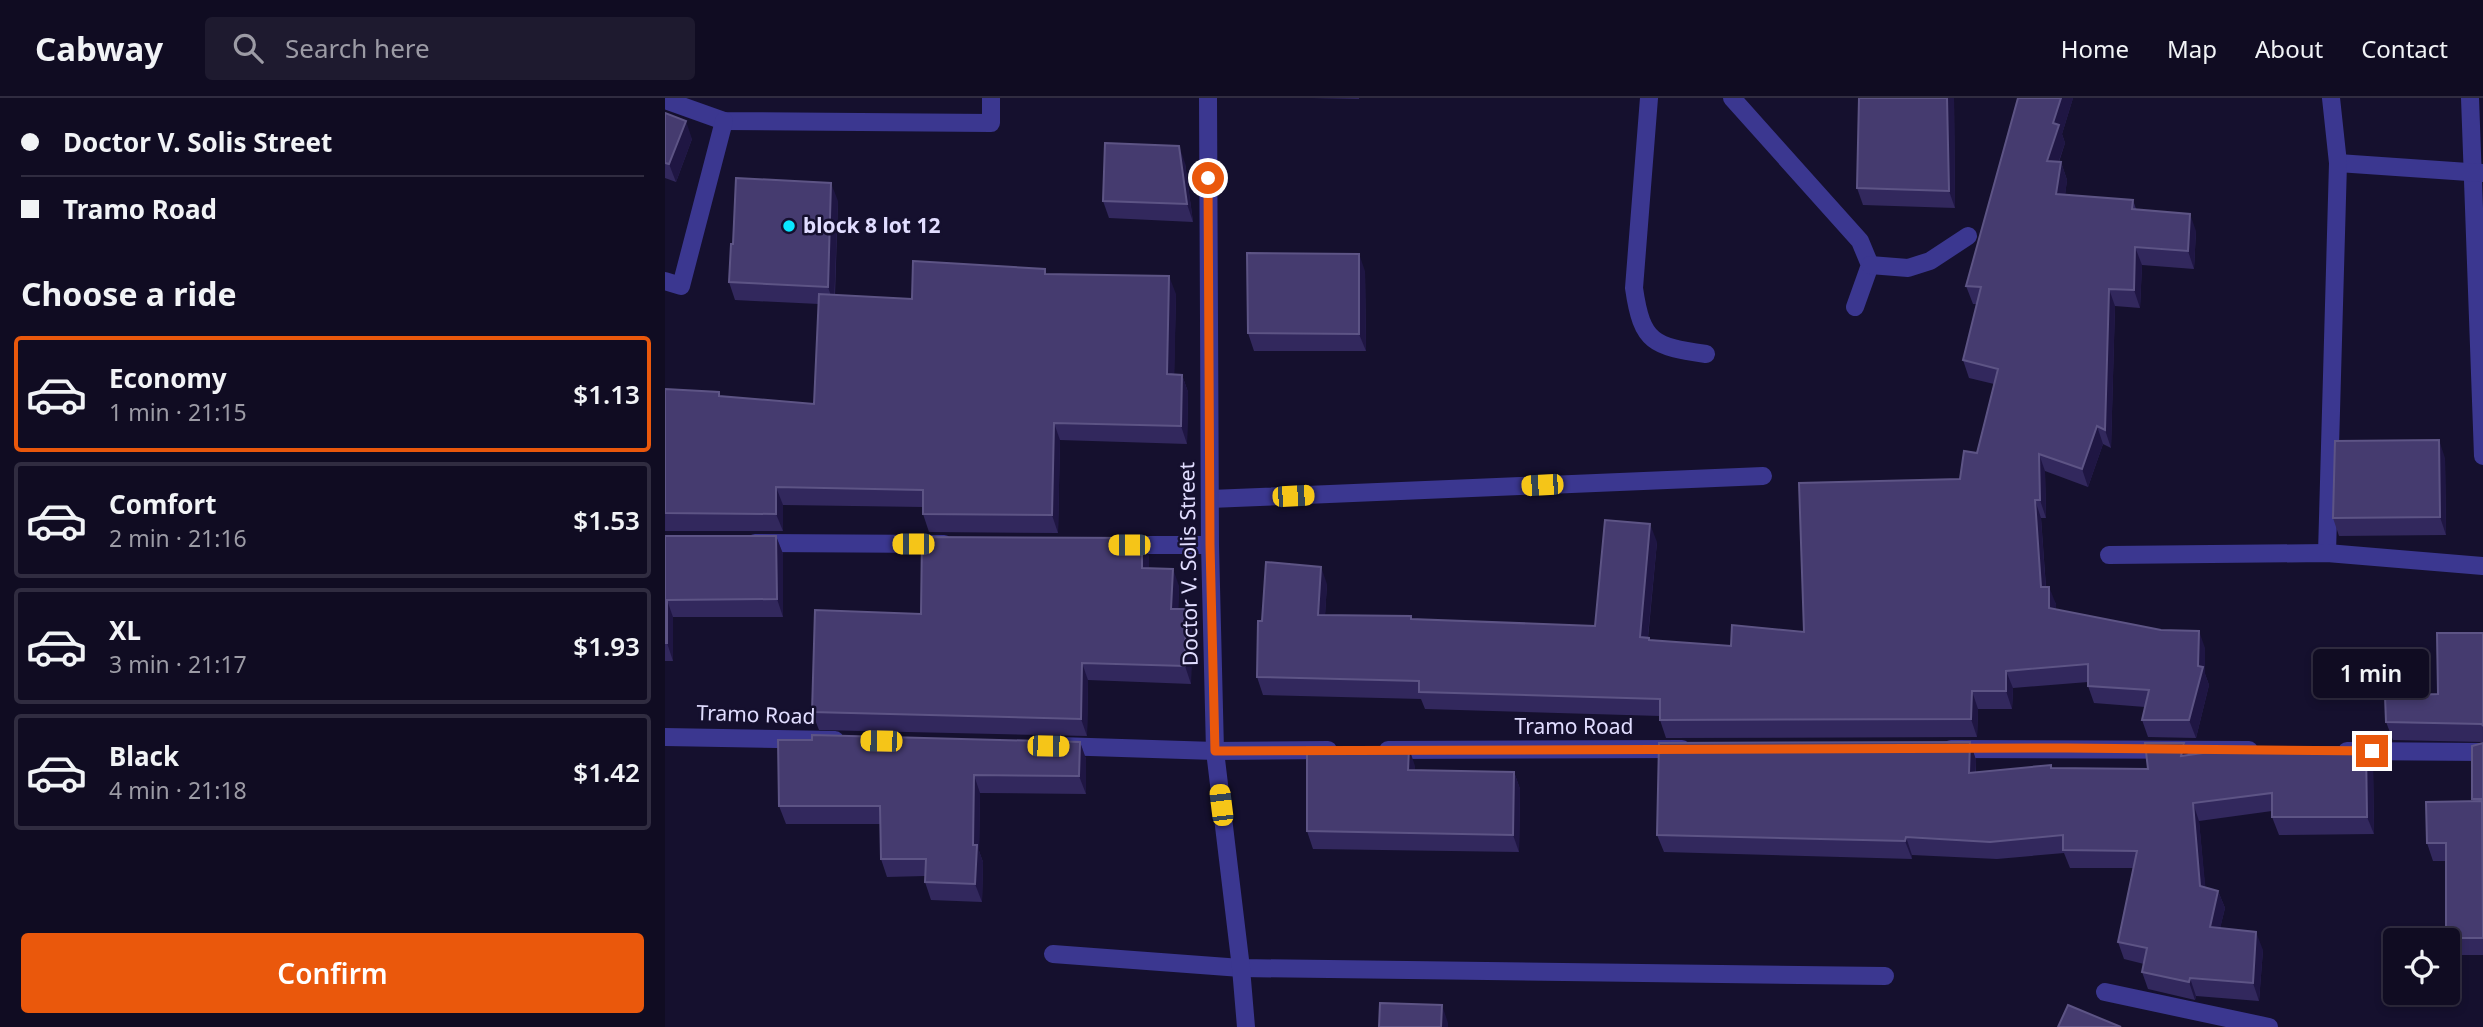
<!DOCTYPE html>
<meta charset="utf-8">
<style>
:root{--surface:#100c22;--page:#1e1a2f;--text:#f1f3f6;--muted:#9c9ba5;--line:#302c40;--accent:#ea580c}
body{margin:0;font-family:"Noto Sans",sans-serif;background:var(--page);color:var(--text);height:100vh;display:flex;flex-direction:column;font-size:26px;white-space:nowrap}
*{box-sizing:border-box;margin:0}
p{font-size:23px;color:var(--muted)}
.icon{flex:none;width:38px;height:38px;fill:none;stroke:currentColor;stroke-width:2;stroke-linecap:round;stroke-linejoin:round}
.map{position:relative;flex:1;overflow:hidden}
.side{display:flex;flex-direction:column;background:var(--surface);width:665px}
.side>*{flex:none}
.hud{display:grid;align-content:center;height:154px;padding:0 21px;background:var(--surface)}
.fabs{position:absolute;left:1718px;top:830px;display:grid;gap:14px}
.fabs a{display:grid;place-items:center;width:77px;height:77px;border-radius:7px;background:var(--surface);box-shadow:0 4px 10px #0003,0 0 0 2px var(--line);font-size:35px}
.end{position:absolute;width:32px;height:32px;margin:-16px;border:9px solid #ea580c;background:#fff;box-shadow:0 0 0 4px #fff}
.from{border-radius:50%}
.bubble{position:absolute;height:49px;border-radius:7px;background:var(--surface);box-shadow:0 4px 10px #0003,0 0 0 2px var(--line);font-size:23px;font-weight:600;line-height:49px;text-align:center}
.car{position:absolute;width:21px;height:42px;margin:-21px -10px;border-radius:9px;box-shadow:0 0 5px 2px #0007;background:linear-gradient(#f5c518 24%,#345 0 40%,#f5c518 0 76%,#345 0 86%,#f5c518 0)}
.hud b{display:flex;align-items:center;gap:24px;height:66px;font-size:26px}
.hud b+b{border-top:2px solid var(--line)}
.hud i{width:18px;height:18px;background:var(--text)}
ul{padding:0;list-style:none}
li{display:flex;align-items:center;gap:21px;height:116px;margin:0 14px 10px;padding:0 7px;border:4px solid var(--line);border-radius:7px}
li div{flex:1}
li b{display:block;font-size:26px}
li em{font-style:normal;font-weight:600}
li.on{border-color:var(--accent)}
li>.icon{width:63px;height:63px;stroke-width:1.5}
h2{padding:0 21px;font-size:32px;line-height:84px}
.button{display:flex;gap:14px;margin-top:auto;padding:14px 21px}
.button a{flex:1;height:80px;border-radius:7px;background:var(--accent);color:#fff;font-size:28px;font-weight:600;line-height:80px;text-align:center}
header{display:flex;align-items:center;gap:42px;box-sizing:border-box;height:98px;padding:0 35px;background:var(--surface);border-bottom:2px solid var(--line)}
header strong{font-size:33px}
nav{display:flex;gap:38px;margin-inline-start:auto;font-size:24px}
.search{width:490px;height:63px;background:var(--page);display:flex;align-items:center;gap:18px;box-sizing:border-box;padding:0 24px;border-radius:7px;color:var(--muted);font-size:26px}
main{display:flex;flex:1;min-height:0}
.map>svg:first-child{display:block}
.lines{fill:none;stroke-linecap:round;stroke-linejoin:round}
.minor{stroke:#3b3790;stroke-width:18}
.tertiary{stroke:#3b3790;stroke-width:18}
.wall{fill:#32285d}
.shaded-wall{fill:#1f1643}
.building{fill:#453b6f;stroke:#5d5485;stroke-width:2}
.route{stroke:#ea580c;stroke-width:9}
.poi-dot{fill:#09e7ff;stroke:#15102e;stroke-width:2.5}
.labels{text-anchor:middle;stroke-width:5;stroke-linejoin:round;paint-order:stroke}
.poi-label{font-size:21px;font-weight:bold;fill:#e1ddff;stroke:#15102e;text-anchor:start}
.street-label{font-size:21px;fill:#e1ddff;stroke:#15102e}
</style>
<header>
<strong>Cabway</strong>
<div class="search"><svg class="icon" aria-label="search" viewBox="0 0 24 24"><circle cx="10" cy="10" r="6"/><path d="M15 15l6 6"/></svg>Search here</div>
<nav><a>Home</a><a>Map</a><a>About</a><a>Contact</a></nav>
</header>
<main>
<section class="side">
<div class="hud">
<b><i class="from"></i>Doctor V. Solis Street</b>
<b><i></i>Tramo Road</b>
</div>
<h2>Choose a ride</h2>
<ul>
<li class="on"><svg class="icon" aria-label="car" viewBox="0 0 24 24"><path d="M5 17H2v-5l4-1 3-4h7l3 4 3 1v5h-3M9 17h6M6 11h13"/><circle cx="7" cy="17" r="2"/><circle cx="17" cy="17" r="2"/></svg><div><b>Economy</b><p>1 min · 21:15</p></div><em>$1.13</em></li>
<li><svg class="icon" aria-label="car" viewBox="0 0 24 24"><path d="M5 17H2v-5l4-1 3-4h7l3 4 3 1v5h-3M9 17h6M6 11h13"/><circle cx="7" cy="17" r="2"/><circle cx="17" cy="17" r="2"/></svg><div><b>Comfort</b><p>2 min · 21:16</p></div><em>$1.53</em></li>
<li><svg class="icon" aria-label="car" viewBox="0 0 24 24"><path d="M5 17H2v-5l4-1 3-4h7l3 4 3 1v5h-3M9 17h6M6 11h13"/><circle cx="7" cy="17" r="2"/><circle cx="17" cy="17" r="2"/></svg><div><b>XL</b><p>3 min · 21:17</p></div><em>$1.93</em></li>
<li><svg class="icon" aria-label="car" viewBox="0 0 24 24"><path d="M5 17H2v-5l4-1 3-4h7l3 4 3 1v5h-3M9 17h6M6 11h13"/><circle cx="7" cy="17" r="2"/><circle cx="17" cy="17" r="2"/></svg><div><b>Black</b><p>4 min · 21:18</p></div><em>$1.42</em></li>
</ul>
<div class="button"><a>Confirm</a></div>
</section>
<div class="map">
<svg width="1818" height="929" viewBox="0 0 1818 929">
<rect width="100%" height="100%" fill="#15102e"/>
<g class="lines">
<g class="minor">
<path d="M984,0L969,190C977,246 989,248 1041,256"/>
<polyline points="1067,0 1195,143 1205,167 1190,209"/>
<polyline points="1805,0 1818,358"/>
<polyline points="0,2 59,23 326,25 326,0"/>
<polyline points="1673,65 1818,75"/>
<polyline points="1205,167 1243,170 1265,163 1303,138"/>
<polyline points="0,183 16,188 59,23"/>
<polyline points="545,401 1098,378"/>
<polyline points="90,445 279,446"/>
<polyline points="458,447 545,447"/>
<polyline points="1662,455 1673,65 1666,0"/>
<polyline points="1444,457 1662,455 1818,468"/>
<polyline points="388,856 576,870 1220,878"/>
<polyline points="1440,894 1604,929"/>
</g>
<g class="tertiary">
<polyline points="543,0 545,447 550,653 576,870 581,929"/>
<polyline points="0,639 170,642"/>
<polyline points="394,648 550,653 663,652"/>
<polyline points="1286,651 1584,652"/>
<polyline points="723,652 1017,651"/>
<polyline points="1682,653 1818,654"/>
</g>
</g>
<g class="wall">
<polygon points="646,0 694,0 694,1"/>
<polygon points="1194,0 1289,0 1290,110 1198,107 1192,90"/>
<polygon points="1353,0 1408,0 1397,36 1400,45 1394,64 1396,64 1402,82 1400,97 1468,102 1471,111 1531,133 1529,171 1477,167 1475,210 1450,208 1446,350 1438,346 1423,389 1380,373 1381,420 1376,420 1381,489 1391,506 1391,511 1540,550 1540,576 1544,587 1531,640 1483,639 1477,622 1480,609 1429,605 1423,588 1423,584 1348,590 1347,611 1313,611 1312,639 1001,640 995,622 995,618 760,611 756,601 598,597 592,579 597,523 662,486 660,517 746,518 747,521 930,528 992,444 983,540 985,542 1066,548 1139,534 1295,381 1312,355 1329,286 1304,280 1298,262 1312,206 1308,206 1301,188"/>
<polygon points="0,15 27,41 11,84 0,80"/>
<polygon points="520,65 528,124 444,120 438,103"/>
<polygon points="173,103 170,197 247,201 382,176 511,196 509,276 517,277 523,294 522,346 395,342 393,435 264,434 258,416 258,409 118,407 118,433 0,433 0,291 54,294 55,298 149,306 154,206 70,202 64,184 68,146"/>
<polygon points="700,173 701,253 589,253 583,235"/>
<polygon points="1780,360 1781,437 1674,438 1668,420"/>
<polygon points="0,438 111,438 118,456 118,519 8,519 8,563 0,563"/>
<polygon points="484,458 484,470 514,488 513,511 527,529 526,586 423,582 422,638 154,632 147,614 256,516"/>
<polygon points="1818,535 1818,644 1728,642 1721,624 1773,596"/>
<polygon points="415,644 421,661 421,696 315,695 314,753 318,764 317,804 266,802 260,784 260,778 222,779 216,761 215,726 121,726 114,708"/>
<polygon points="1305,644 1311,662 1311,674 1387,670 1483,671 1519,645 1523,657 1708,667 1709,736 1614,737 1607,719 1607,713 1534,723 1540,789 1553,793 1560,810 1555,830 1598,852 1594,903 1531,898 1530,902 1483,891 1477,874 1479,866 1459,861 1453,844 1468,770 1405,770 1399,755 1332,761 1247,757 1247,761 999,754 992,737"/>
<polygon points="1818,645 1818,857 1788,857 1783,842 1781,840 1781,763 1768,763 1762,745 1808,703 1807,701"/>
<polygon points="750,668 750,672 849,674 855,691 854,754 648,751 642,733"/>
</g>
<g class="shaded-wall">
<polygon points="1282,0 1289,0 1290,110 1284,93"/>
<polygon points="1396,0 1408,0 1397,36 1400,45 1388,80 1382,63 1388,25"/>
<polygon points="21,23 27,41 11,84 4,66"/>
<polygon points="514,48 520,65 528,124 522,106"/>
<polygon points="1396,64 1402,82 1398,114 1391,96"/>
<polygon points="166,85 173,103 169,207 163,189"/>
<polygon points="1525,116 1531,133 1529,171 1523,153"/>
<polygon points="1470,149 1477,167 1475,210 1469,192"/>
<polygon points="694,156 700,173 701,253 694,236"/>
<polygon points="504,178 511,196 509,294 502,276"/>
<polygon points="1444,191 1450,208 1446,350 1440,332"/>
<polygon points="517,277 523,294 522,346 516,328"/>
<polygon points="389,325 395,342 393,435 387,417"/>
<polygon points="1432,328 1438,346 1423,389 1417,371"/>
<polygon points="1774,342 1780,360 1781,437 1775,419"/>
<polygon points="1374,356 1380,373 1381,420 1375,402"/>
<polygon points="111,389 118,407 118,433 111,416"/>
<polygon points="1370,402 1376,420 1382,507 1376,489"/>
<polygon points="985,426 992,444 981,557 975,539"/>
<polygon points="111,438 118,456 118,519 112,501"/>
<polygon points="477,440 484,458 484,487 477,470"/>
<polygon points="656,469 662,486 659,534 653,517"/>
<polygon points="508,471 514,488 513,529 506,511"/>
<polygon points="1384,489 1391,506 1391,528 1384,510"/>
<polygon points="2,502 8,519 8,563 2,545"/>
<polygon points="521,511 527,529 526,586 520,568"/>
<polygon points="1534,533 1540,550 1540,576 1544,587 1531,640 1524,622 1533,568"/>
<polygon points="417,565 423,582 422,638 416,621"/>
<polygon points="1341,573 1348,590 1347,611 1341,593"/>
<polygon points="1307,593 1313,611 1312,639 1306,621"/>
<polygon points="415,644 421,661 421,696 414,678"/>
<polygon points="1305,644 1311,662 1310,692 1304,675"/>
<polygon points="1519,645 1525,663 1516,658"/>
<polygon points="1701,649 1708,667 1709,736 1702,719"/>
<polygon points="744,650 750,668 750,690 743,672"/>
<polygon points="849,674 855,691 854,754 848,737"/>
<polygon points="309,677 315,695 314,753 318,764 317,804 310,786 308,747"/>
<polygon points="1817,703 1818,706 1818,840"/>
<polygon points="1528,705 1534,723 1542,805 1535,788"/>
<polygon points="1241,739 1247,757 1247,761 1240,743"/>
<polygon points="1553,793 1560,810 1551,847 1545,829"/>
<polygon points="1591,834 1598,852 1594,903 1588,885"/>
<polygon points="1525,880 1531,898 1530,902 1524,884"/>
<polygon points="777,907 783,925 783,929 776,929"/>
</g>
<g class="building">
<polygon points="1194,0 1282,0 1284,93 1192,90"/>
<polygon points="1353,0 1396,0 1388,25 1394,27 1382,63 1396,64 1391,96 1468,102 1467,111 1525,116 1523,153 1470,149 1469,192 1444,191 1440,332 1432,328 1417,371 1374,356 1375,402 1370,402 1376,489 1384,489 1384,510 1496,532 1534,533 1533,568 1538,569 1524,622 1477,622 1484,592 1423,588 1423,566 1341,573 1341,593 1307,593 1306,621 995,622 995,601 754,594 754,583 592,579 593,523 597,523 601,464 656,469 653,517 746,518 746,521 930,528 940,422 985,426 975,539 984,540 984,542 1066,548 1067,527 1139,534 1134,385 1295,381 1299,353 1312,355 1333,271 1298,262 1316,189 1301,188"/>
<polygon points="0,15 21,23 4,66 0,65"/>
<polygon points="440,45 514,48 522,106 438,103"/>
<polygon points="71,80 166,85 163,189 64,184 66,146 68,146"/>
<polygon points="582,155 694,156 694,236 583,235"/>
<polygon points="248,163 380,171 380,176 504,178 502,276 517,277 516,328 389,325 387,417 258,416 258,392 111,389 111,416 0,415 0,291 54,294 54,298 149,306 154,196 247,201"/>
<polygon points="1774,342 1775,419 1668,420 1670,343"/>
<polygon points="0,438 111,438 112,501 2,502 2,545 0,545"/>
<polygon points="257,439 477,440 477,470 508,471 506,511 521,511 520,568 417,565 416,621 147,614 150,512 256,516"/>
<polygon points="1772,535 1818,535 1818,628 1817,626 1721,624 1720,598 1773,596"/>
<polygon points="147,637 415,644 414,678 309,677 308,747 312,747 310,786 260,784 261,761 216,761 215,708 114,708 113,642 147,642"/>
<polygon points="1305,644 1304,675 1386,667 1386,670 1483,671 1480,645 1519,645 1516,658 1581,649 1701,649 1702,719 1607,719 1607,695 1528,705 1535,788 1553,793 1545,829 1591,834 1588,885 1525,880 1524,884 1477,874 1482,850 1453,844 1472,753 1398,752 1398,737 1325,744 1241,739 1240,743 992,737 994,645"/>
<polygon points="1818,645 1818,701 1807,701 1807,648"/>
<polygon points="642,649 744,650 743,672 849,674 848,737 642,733"/>
<polygon points="1817,703 1818,840 1781,840 1781,745 1762,745 1761,704"/>
<polygon points="715,905 777,907 776,929 714,929"/>
<polygon points="1403,907 1456,929 1393,929"/>
</g>
<g class="lines">
<polyline class="route" points="543,80 545,447 550,653 1402,650 1707,653"/>
</g>
<circle class="poi-dot" cx="124" cy="128" r="7"/>
<g class="labels">
<g class="poi-label">
<text x="138" y="135">block 8 lot 12</text>
</g>
<g class="street-label">
<text transform="translate(524 466) rotate(-91)" y="7">Doctor V. Solis Street</text>
<text transform="translate(91 617) rotate(2)" y="7">Tramo Road</text>
<text x="909" y="636">Tramo Road</text>
</g>
</g>
</svg>
<div class="fabs">
<a><svg class="icon" aria-label="locate" viewBox="0 0 24 24"><circle cx="12" cy="12" r="6"/><path d="M12 2v4M12 18v4M2 12h4M18 12h4"/></svg></a>
</div>
<i class="end from" style="left:543px;top:80px"></i>
<i class="end" style="left:1707px;top:653px"></i>
<div class="bubble" style="left:1648px;top:551px;width:116px">1 min</div>
<i class="car" style="left:877px;top:387px;rotate:267deg"></i>
<i class="car" style="left:628px;top:398px;rotate:87deg"></i>
<i class="car" style="left:248px;top:446px;rotate:270deg"></i>
<i class="car" style="left:464px;top:447px;rotate:270deg"></i>
<i class="car" style="left:216px;top:643px;rotate:271deg"></i>
<i class="car" style="left:383px;top:648px;rotate:91deg"></i>
<i class="car" style="left:556px;top:707px;rotate:353deg"></i>
</div>
</main>
